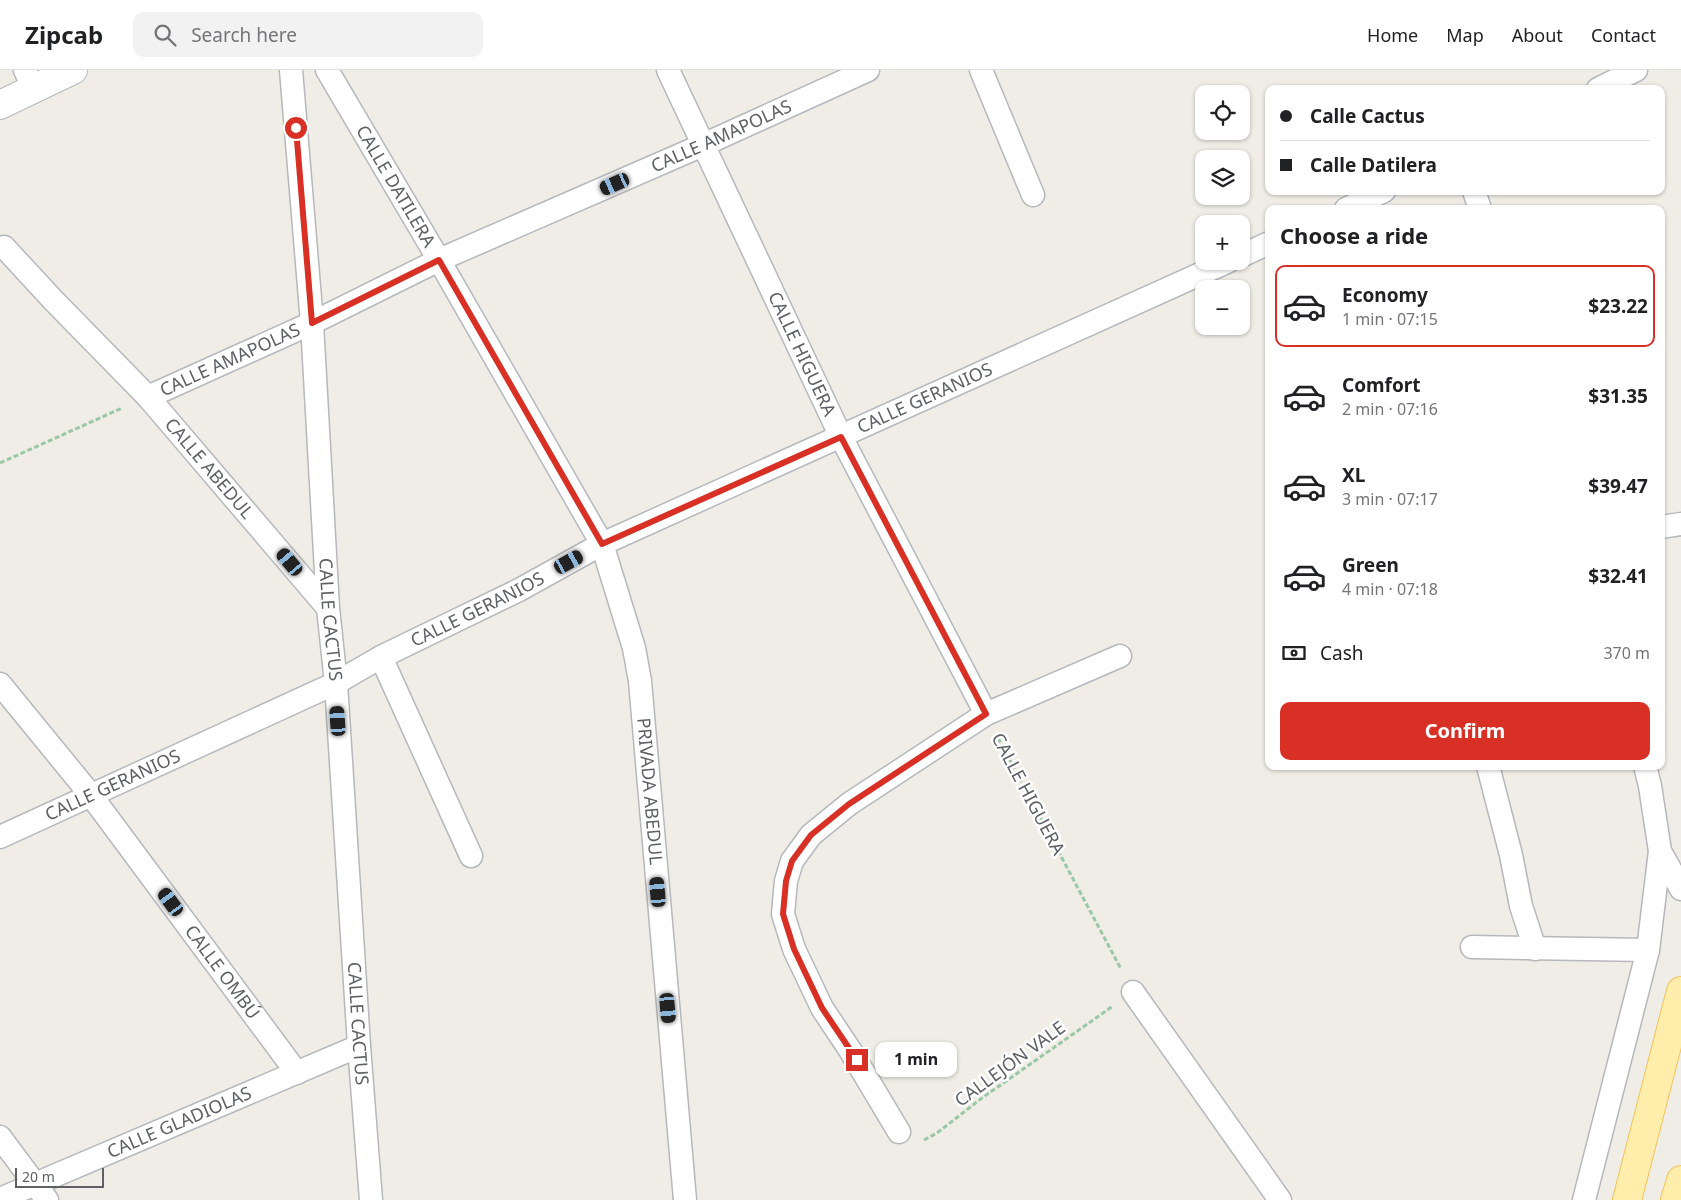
<!DOCTYPE html>
<meta charset="utf-8">
<style>
:root{--surface:#fff;--page:#f2f2f2;--text:#202124;--muted:#757577;--line:#e0e0e0;--accent:#d93025}
body{margin:0;font-family:"Noto Sans",sans-serif;background:var(--page);color:var(--text);height:100vh;display:flex;flex-direction:column;font-size:19px;white-space:nowrap}
*{box-sizing:border-box;margin:0}
p{font-size:16px;color:var(--muted)}
.icon{flex:none;width:28px;height:28px;fill:none;stroke:currentColor;stroke-width:2;stroke-linecap:round;stroke-linejoin:round}
.map{position:relative;flex:1;overflow:hidden}
.sheet{position:absolute;left:1265px;top:135px;width:400px;height:565px;display:flex;flex-direction:column;background:var(--surface);border-radius:10px;box-shadow:0 1px 4px #0004}
.sheet>*{flex:none}
.guide{position:absolute;left:1265px;top:15px;width:400px;height:110px;border-radius:10px;box-shadow:0 1px 4px #0004;display:grid;align-content:center;height:110px;padding:0 15px;background:var(--surface)}
.fabs{position:absolute;left:1195px;top:15px;display:grid;gap:10px}
.fabs a{display:grid;place-items:center;width:55px;height:55px;border-radius:10px;background:var(--surface);box-shadow:0 1px 4px #0004;font-size:25px}
.scale{position:absolute;left:15px;bottom:12px;width:89px;box-sizing:border-box;padding-left:5px;border:2px solid #5d6166;border-top:0;font-size:14px;line-height:18px;white-space:nowrap;color:#5d6166;-webkit-text-stroke:4px #fff;paint-order:stroke}
.end{position:absolute;width:22px;height:22px;margin:-11px;border:6px solid #d93025;background:#fff;box-shadow:0 0 0 2px #fff}
.from{border-radius:50%}
.bubble{position:absolute;height:35px;border-radius:10px;background:var(--surface);box-shadow:0 1px 4px #0004;font-size:16px;font-weight:700;line-height:35px;text-align:center}
.car{position:absolute;width:15px;height:30px;margin:-15px -8px;border-radius:6px;box-shadow:0 0 4px 1px #0007;background:linear-gradient(#222 24%,#8ab4d8 0 40%,#222 0 76%,#8ab4d8 0 86%,#222 0)}
.guide b{display:flex;align-items:center;gap:18px;height:48px;font-size:19px}
.guide b+b{border-top:1px solid var(--line)}
.guide i{width:12px;height:12px;background:var(--text)}
ul{padding:0;list-style:none}
li{display:flex;align-items:center;gap:15px;height:82px;margin:0 10px 8px;padding:0 5px;border:2px solid transparent;border-radius:10px}
li div{flex:1}
li b{display:block;font-size:19px}
li em{font-style:normal;font-weight:700}
li.current{border-color:var(--accent)}
li>.icon{width:45px;height:45px;stroke-width:1.5}
h2{padding:0 15px;font-size:22px;line-height:60px}
.pay{display:flex;align-items:center;gap:12px;height:55px;padding:0 15px;font-size:19px}
.pay p{margin-inline-start:auto}
.action{display:flex;gap:10px;margin-top:auto;padding:10px 15px}
.action a{flex:1;height:58px;border-radius:10px;background:var(--accent);color:#fff;font-size:20px;font-weight:700;line-height:58px;text-align:center}
header{display:flex;align-items:center;gap:30px;box-sizing:border-box;height:70px;padding:0 25px;background:var(--surface);border-bottom:1px solid var(--line)}
header strong{font-size:24px}
nav{display:flex;gap:28px;margin-inline-start:auto;font-size:18px}
.search{width:350px;height:45px;background:var(--page);display:flex;align-items:center;gap:12px;box-sizing:border-box;padding:0 18px;border-radius:10px;color:var(--muted);font-size:19px}
.map>svg:first-child{display:block}
.lines{fill:none;stroke-linecap:round;stroke-linejoin:round}
.minor-casing{stroke:#b5b8bc;stroke-width:25}
.tertiary-casing{stroke:#b5b8bc;stroke-width:30}
.primary-casing{stroke:#f4c25a;stroke-width:30}
.path{stroke:#9ac8a6;stroke-width:3;stroke-dasharray:5 2.5;stroke-linecap:butt}
.minor{stroke:#fff;stroke-width:22}
.tertiary{stroke:#fff;stroke-width:28}
.primary{stroke:#ffeeab;stroke-width:28}
.route{stroke:#d93025;stroke-width:6}
.labels{text-anchor:middle;stroke-width:5;stroke-linejoin:round;paint-order:stroke}
.street-label{font-size:18px;fill:#5d6166;stroke:#fff}
</style>
<header>
<strong>Zipcab</strong>
<div class="search"><svg class="icon" aria-label="search" viewBox="0 0 24 24"><circle cx="10" cy="10" r="6"/><path d="M15 15l6 6"/></svg>Search here</div>
<nav><a>Home</a><a>Map</a><a>About</a><a>Contact</a></nav>
</header>
<div class="map">
<svg width="1681" height="1130" viewBox="0 0 1681 1130">
<rect width="100%" height="100%" fill="#efede5"/>
<g class="lines">
<defs>
<g id="minor">
<polyline points="25,0 33,18"/>
<path id="s1" d="M291,0L312,253L328,538L336,613L359,976L371,1130"/>
<path id="s2" d="M327,0L439,190L602,474L634,578L640,611L685,1130"/>
<path id="s3" d="M668,0L841,367L986,644"/>
<polyline points="981,0 1033,125"/>
<polyline points="1598,19 1636,0"/>
<polyline points="1474,121 1480,139"/>
<polyline points="1346,139 1384,121"/>
<path id="s4" d="M4,177L54,231L148,327L328,538"/>
<polyline points="1241,186 1269,173"/>
<path id="s5" d="M148,327L312,253L439,190L703,75L868,0"/>
<polyline points="1661,457 1681,454"/>
<polyline points="381,587 471,786"/>
<path id="s6" d="M0,614L90,724L297,1003"/>
<polyline points="1488,696 1511,785 1521,836 1535,879"/>
<polyline points="1645,696 1650,716 1660,781 1681,819"/>
<path id="s7" d="M0,767L336,613L381,587L519,520L602,474L1229,191"/>
<polyline points="1472,877 1648,880"/>
<polyline points="1133,922 1280,1130"/>
<polyline points="899,1062 850,980 822,938 794,879 783,844 786,811 792,791 811,765 849,734 986,644 1120,586"/>
<polyline points="0,1067 47,1130"/>
<path id="s8" d="M0,1129L359,976"/>
<polyline points="1584,1130 1648,880 1660,781"/>
</g>
<polyline id="tertiary" points="0,35 73,0"/>
<g id="primary">
<polyline points="1627,1130 1681,921"/>
<polyline points="1675,1130 1681,1110"/>
</g>
</defs>
<use href="#minor" class="minor-casing"/>
<use href="#tertiary" class="tertiary-casing"/>
<use href="#primary" class="primary-casing"/>
<g class="path">
<polyline points="0,393 122,338"/>
<polyline points="998,668 1121,899"/>
<polyline points="924,1070 937,1063 982,1028 1113,936"/>
</g>
<use href="#minor" class="minor"/>
<use href="#tertiary" class="tertiary"/>
<use href="#primary" class="primary"/>
</g>
<g class="lines">
<polyline class="route" points="296,58 312,253 439,190 602,474 841,367 986,644 849,734 811,765 792,791 786,811 783,844 794,879 822,938 857,990"/>
</g>
<g class="labels">
<g class="street-label">
<text dy="6" stroke="none"><textPath href="#s5" startOffset="630">CALLE AMAPOLAS</textPath></text>
<text dy="6" stroke="none"><textPath href="#s2" startOffset="135">CALLE DATILERA</textPath></text>
<text dy="6" stroke="none"><textPath href="#s3" startOffset="314">CALLE HIGUERA</textPath></text>
<text dy="6" stroke="none"><textPath href="#s5" startOffset="90">CALLE AMAPOLAS</textPath></text>
<text dy="6" stroke="none"><textPath href="#s7" startOffset="1024">CALLE GERANIOS</textPath></text>
<text dy="6" stroke="none"><textPath href="#s4" startOffset="302">CALLE ABEDUL</textPath></text>
<text dy="6" stroke="none"><textPath href="#s7" startOffset="529">CALLE GERANIOS</textPath></text>
<text dy="6" stroke="none"><textPath href="#s1" startOffset="551">CALLE CACTUS</textPath></text>
<text dy="6" stroke="none"><textPath href="#s7" startOffset="124">CALLE GERANIOS</textPath></text>
<text dy="6" stroke="none"><textPath href="#s2" startOffset="801">PRIVADA ABEDUL</textPath></text>
<text transform="translate(1028 724) rotate(62)" y="6">CALLE HIGUERA</text>
<text dy="6" stroke="none"><textPath href="#s6" startOffset="364">CALLE OMBÚ</textPath></text>
<text dy="6" stroke="none"><textPath href="#s1" startOffset="956">CALLE CACTUS</textPath></text>
<text transform="translate(1010 994) rotate(-36)" y="6">CALLEJÓN VALE</text>
<text dy="6" stroke="none"><textPath href="#s8" startOffset="195">CALLE GLADIOLAS</textPath></text>
</g>
</g>
</svg>
<div class="fabs">
<a><svg class="icon" aria-label="locate" viewBox="0 0 24 24"><circle cx="12" cy="12" r="6"/><path d="M12 2v4M12 18v4M2 12h4M18 12h4"/></svg></a>
<a><svg class="icon" aria-label="layers" viewBox="0 0 24 24"><path d="M12 4l9 5-9 5-9-5zM3 14l9 5 9-5"/></svg></a>
<a>+</a>
<a>−</a>
</div>
<div class="scale">20 m</div>
<i class="end from" style="left:296px;top:58px"></i>
<i class="end" style="left:857px;top:990px"></i>
<div class="bubble" style="left:875px;top:972px;width:82px">1 min</div>
<i class="car" style="left:615px;top:114px;rotate:246deg"></i>
<i class="car" style="left:290px;top:492px;rotate:320deg"></i>
<i class="car" style="left:569px;top:492px;rotate:61deg"></i>
<i class="car" style="left:338px;top:651px;rotate:356deg"></i>
<i class="car" style="left:658px;top:822px;rotate:355deg"></i>
<i class="car" style="left:171px;top:832px;rotate:324deg"></i>
<i class="car" style="left:668px;top:938px;rotate:175deg"></i>
<div class="guide">
<b><i class="from"></i>Calle Cactus</b>
<b><i></i>Calle Datilera</b>
</div>
<section class="sheet">
<h2>Choose a ride</h2>
<ul>
<li class="current"><svg class="icon" aria-label="car" viewBox="0 0 24 24"><path d="M5 17H2v-5l4-1 3-4h7l3 4 3 1v5h-3M9 17h6M6 11h13"/><circle cx="7" cy="17" r="2"/><circle cx="17" cy="17" r="2"/></svg><div><b>Economy</b><p>1 min · 07:15</p></div><em>$23.22</em></li>
<li><svg class="icon" aria-label="car" viewBox="0 0 24 24"><path d="M5 17H2v-5l4-1 3-4h7l3 4 3 1v5h-3M9 17h6M6 11h13"/><circle cx="7" cy="17" r="2"/><circle cx="17" cy="17" r="2"/></svg><div><b>Comfort</b><p>2 min · 07:16</p></div><em>$31.35</em></li>
<li><svg class="icon" aria-label="car" viewBox="0 0 24 24"><path d="M5 17H2v-5l4-1 3-4h7l3 4 3 1v5h-3M9 17h6M6 11h13"/><circle cx="7" cy="17" r="2"/><circle cx="17" cy="17" r="2"/></svg><div><b>XL</b><p>3 min · 07:17</p></div><em>$39.47</em></li>
<li><svg class="icon" aria-label="car" viewBox="0 0 24 24"><path d="M5 17H2v-5l4-1 3-4h7l3 4 3 1v5h-3M9 17h6M6 11h13"/><circle cx="7" cy="17" r="2"/><circle cx="17" cy="17" r="2"/></svg><div><b>Green</b><p>4 min · 07:18</p></div><em>$32.41</em></li>
</ul>
<div class="pay"><svg class="icon" aria-label="cash" viewBox="0 0 24 24"><path d="M3 7h18v10H3z"/><circle cx="12" cy="12" r="2"/></svg>Cash<p>370 m</p></div>
<div class="action"><a>Confirm</a></div>
</section>
</div>
